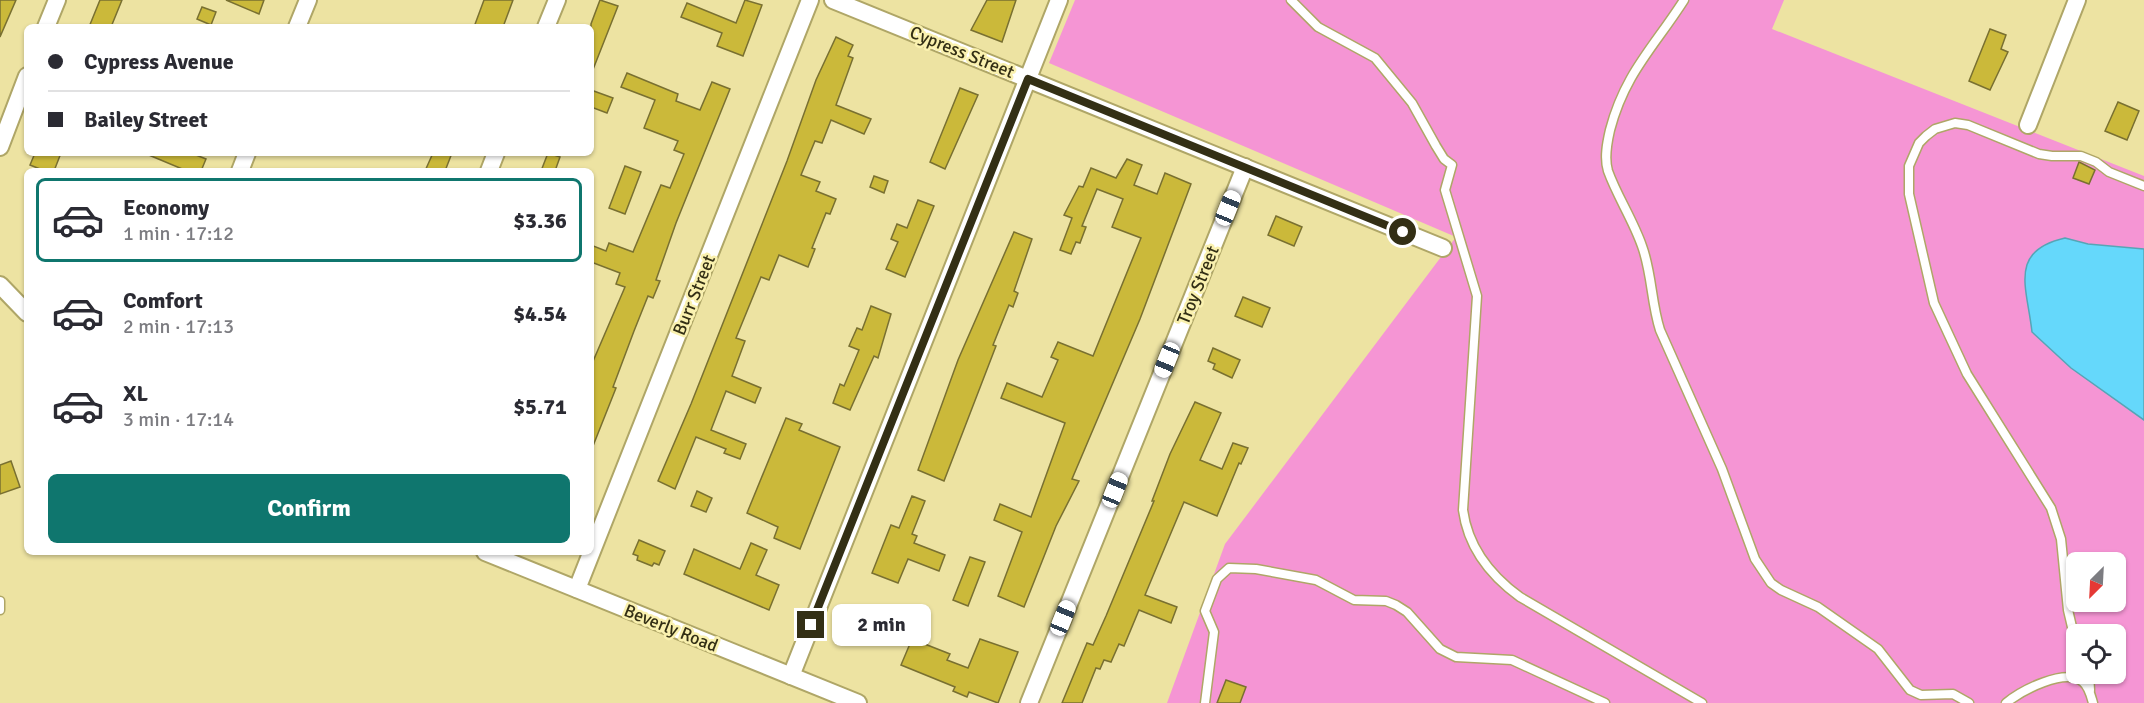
<!DOCTYPE html>
<meta charset="utf-8">
<style>
:root{--surface:#fff;--page:#f2f2f3;--text:#2b2b33;--muted:#7c7c81;--line:#e1e1e2;--accent:#0f766e}
body{margin:0;font-family:Signika,sans-serif;background:var(--page);color:var(--text);height:100vh;display:flex;flex-direction:column;font-size:22px;white-space:nowrap}
*{box-sizing:border-box;margin:0}
p{font-size:20px;color:var(--muted)}
.icon{flex:none;width:33px;height:33px;fill:none;stroke:currentColor;stroke-width:2;stroke-linecap:round;stroke-linejoin:round}
.map{position:relative;flex:1;overflow:hidden}
.sheet{position:absolute;left:24px;top:168px;width:570px;height:387px;display:flex;flex-direction:column;background:var(--surface);border-radius:9px;box-shadow:0 2px 4px #0004}
.sheet>*{flex:none}
.hud{position:absolute;left:24px;top:24px;width:570px;height:132px;border-radius:9px;box-shadow:0 2px 4px #0004;display:grid;align-content:center;height:132px;padding:0 24px;background:var(--surface)}
.needle{width:39px;rotate:204deg}
.tools{position:absolute;left:2066px;top:552px;display:grid;gap:12px}
.tools a{display:grid;place-items:center;width:60px;height:60px;border-radius:9px;background:var(--surface);box-shadow:0 2px 4px #0004;font-size:30px}
.end{position:absolute;width:27px;height:27px;margin:-14px;border:8px solid #332f15;background:#fff;box-shadow:0 0 0 3px #fff}
.from{border-radius:50%}
.bubble{position:absolute;height:42px;border-radius:9px;background:var(--surface);box-shadow:0 2px 4px #0004;font-size:20px;font-weight:800;line-height:42px;text-align:center}
.car{position:absolute;width:18px;height:36px;margin:-18px -9px;border-radius:8px;box-shadow:0 0 4px 2px #0007;background:linear-gradient(#fff 24%,#345 0 40%,#fff 0 76%,#345 0 86%,#fff 0)}
.hud b{display:flex;align-items:center;gap:21px;height:57px;font-size:22px}
.hud b+b{border-top:2px solid var(--line)}
.hud i{width:15px;height:15px;background:var(--text)}
ul{padding:10px 0 0;list-style:none}
li{display:flex;align-items:center;gap:18px;height:84px;margin:0 12px 9px;padding:0 12px;border:3px solid transparent;border-radius:9px}
li div{flex:1}
li b{display:block;font-size:22px}
li em{font-style:normal;font-weight:800}
li.current{border-color:var(--accent)}
li>.icon{width:54px;height:54px;stroke-width:1.5}
.primary-button{display:flex;gap:12px;margin-top:auto;padding:12px 24px}
.primary-button a{flex:1;height:69px;border-radius:9px;background:var(--accent);color:#fff;font-size:24px;font-weight:800;line-height:69px;text-align:center}
.map>svg:first-child{display:block}
.green{fill:#f595d4;fill-rule:evenodd}
.water{fill:#65d8fb;stroke:#56a5b6;stroke-width:1.5}
.building{fill:#cbb93a;stroke:#797031;stroke-width:1.5}
.lines{fill:none;stroke-linecap:round;stroke-linejoin:round}
.lane-casing{stroke:#afa667;stroke-width:11}
.street-casing{stroke:#afa667;stroke-width:20}
.lane{stroke:#fff;stroke-width:8}
.street{stroke:#fff;stroke-width:16}
.route{stroke:#332f15;stroke-width:8}
.labels{text-anchor:middle;stroke-width:5;stroke-linejoin:round;paint-order:stroke}
.street-label{font-size:18px;fill:#332f15;stroke:#faf1af}
</style>
<div class="map">
<svg width="2144" height="703" viewBox="0 0 2144 703">
<rect width="100%" height="100%" fill="#ede3a2"/>
<path class="green" d="M1075,0H1784L1772,29L2144,176V703H1167L1225,544L1456,237L1049,63ZM2076,562H2115V602H2076ZM2076,634H2115V674H2076Z"/>
<path class="water" d="M2065,238L2088,244L2144,249V420L2071,368L2032,332C2027,287 2008,251 2065,238Z"/>
<g class="building">
<polygon points="0,0 16,0 0,37"/>
<polygon points="100,0 122,0 111,27 89,27"/>
<polygon points="226,0 264,0 259,14"/>
<polygon points="484,0 513,0 503,27 474,27"/>
<polygon points="600,0 618,6 592,72 591,24"/>
<polygon points="745,0 762,5 743,56 717,46 722,33 681,17 687,3 736,23"/>
<polygon points="987,0 1016,0 1002,42 971,30"/>
<polygon points="202,7 216,12 211,25 197,19"/>
<polygon points="1990,29 2006,35 2001,49 2008,52 1990,90 1969,81"/>
<polygon points="836,37 853,45 848,56 853,58 836,105 871,119 864,134 831,120 822,143 815,141 801,175 820,182 816,191 836,199 830,214 826,213 812,248 815,249 808,267 779,255 769,280 761,277 736,338 745,341 732,376 761,388 755,403 726,391 711,430 746,444 740,459 724,453 726,449 696,437 675,489 658,481 691,404 787,161 816,80"/>
<polygon points="627,73 678,94 676,101 700,110 712,82 730,89 676,223 656,280 660,281 653,298 648,296 634,331 613,387 616,388 591,451 591,366 625,287 616,284 620,273 591,262 591,245 606,251 609,243 633,252 661,185 670,188 684,154 674,150 678,141 644,128 655,100 621,87"/>
<polygon points="960,88 978,95 945,169 930,162"/>
<polygon points="591,90 613,98 607,113 591,107"/>
<polygon points="2118,102 2139,111 2127,140 2105,131"/>
<polygon points="35,153 61,153 54,171 45,171 30,165"/>
<polygon points="144,153 191,153 206,159 201,171 187,171"/>
<polygon points="433,153 452,153 445,171 425,171"/>
<polygon points="548,153 560,157 555,171 541,171"/>
<polygon points="1127,159 1142,165 1134,185 1157,194 1165,173 1191,184 1140,319 1072,479 1079,481 1056,526 1024,607 998,596 1022,532 994,520 1000,504 1031,517 1065,423 1001,398 1007,383 1042,397 1058,360 1051,357 1058,342 1093,356 1141,238 1112,227 1123,199 1097,189 1082,226 1086,227 1080,243 1076,242 1071,254 1060,250 1072,218 1064,215 1079,186 1083,187 1091,168 1116,178"/>
<polygon points="2079,162 2095,170 2089,184 2073,178"/>
<polygon points="625,166 641,172 625,214 609,208"/>
<polygon points="874,176 888,181 884,193 870,187"/>
<polygon points="918,200 934,206 905,277 886,269 898,242 891,239 897,224 907,228"/>
<polygon points="1276,216 1302,227 1294,246 1268,235"/>
<polygon points="1014,232 1032,239 1014,291 1018,293 1013,307 1009,305 993,345 996,346 944,481 918,470 958,360"/>
<polygon points="1243,297 1270,308 1262,327 1235,316"/>
<polygon points="871,306 891,314 878,358 874,356 850,410 833,403 840,384 844,386 859,350 849,346 857,328 862,330"/>
<polygon points="1213,348 1240,360 1232,378 1213,369 1215,364 1208,361"/>
<polygon points="1195,402 1221,413 1200,460 1222,469 1233,443 1248,448 1241,464 1239,463 1217,516 1184,502 1168,540 1145,595 1177,607 1171,623 1139,610 1124,646 1119,644 1111,662 1104,660 1100,669 1096,668 1082,703 1062,703 1087,643 1093,645 1106,616 1154,501 1152,501 1170,454"/>
<polygon points="786,418 802,424 799,430 840,447 800,549 774,538 778,527 747,513"/>
<polygon points="11,461 20,487 0,494 0,465"/>
<polygon points="697,491 712,498 706,512 691,506"/>
<polygon points="912,496 925,501 912,534 917,536 914,543 945,555 939,571 908,559 898,583 872,573 891,525 899,528"/>
<polygon points="639,540 665,551 659,565 654,563 652,566 637,560 638,556 633,554"/>
<polygon points="751,543 767,550 756,575 779,585 769,610 684,574 694,549 740,569"/>
<polygon points="970,557 985,562 968,606 953,600"/>
<polygon points="912,639 950,654 947,660 968,668 980,639 1018,652 998,703 969,692 967,697 953,691 955,687 901,665"/>
<polygon points="1226,680 1246,687 1240,703 1217,703"/>
</g>
<g class="lines">
<defs>
<g id="lane">
<path d="M1291,0L1318,27L1375,58L1412,103L1436,146L1444,159L1452,165L1445,190L1477,296L1463,510C1468,547 1491,576 1520,597L1702,703"/>
<path d="M1684,0C1654,47 1625,73 1610,130C1607,143 1604,158 1608,171C1617,196 1633,220 1642,246C1652,273 1651,302 1660,330L1722,469L1755,559L1771,583L1781,590L1818,607L1878,649L1910,690L1921,695L1953,694L1969,703"/>
<polyline points="0,601 0,610"/>
<polyline points="2076,644 2068,610 2061,539 2051,508 1967,374 1934,303 1909,194 1909,166 1919,143 1926,136 1935,129 1955,123 1968,125 2039,154 2052,156 2081,156 2096,162 2109,172 2144,186"/>
<polyline points="2089,674 2090,690"/>
<polyline points="1205,703 1214,632 1205,611 1217,579 1229,568 1256,569 1316,580 1354,600 1386,601 1396,605 1407,612 1440,649 1456,657 1512,660 1605,703"/>
<path d="M2006,703C2021,691 2065,667 2083,682C2089,687 2091,696 2093,703"/>
</g>
<g id="street">
<polyline points="833,0 1443,248"/>
<polyline points="46,27 57,0"/>
<polyline points="297,27 308,0"/>
<polyline points="546,27 557,0"/>
<polyline points="2028,125 2077,0"/>
<polyline points="0,147 27,76"/>
<polyline points="240,171 247,153"/>
<polyline points="489,171 496,153"/>
<polyline points="0,285 27,313"/>
<polyline points="485,552 858,703"/>
<polyline points="577,589 810,0"/>
<polyline points="791,676 1059,0"/>
<polyline points="1029,703 1245,167"/>
</g>
</defs>
<use href="#lane" class="lane-casing"/>
<use href="#street" class="street-casing"/>
<use href="#lane" class="lane"/>
<use href="#street" class="street"/>
</g>
<g class="lines">
<polyline class="route" points="811,625 1028,79 1403,232"/>
</g>
<g class="labels">
<g class="street-label">
<text transform="translate(962 52) rotate(22)" y="6">Cypress Street</text>
<text transform="translate(1198 285) rotate(-68)" y="6">Troy Street</text>
<text transform="translate(694 295) rotate(-68)" y="6">Burr Street</text>
<text transform="translate(671 628) rotate(22)" y="6">Beverly Road</text>
</g>
</g>
</svg>
<div class="tools">
<a><svg class="needle" viewBox="-14 -14 28 28"><path d="M0-13l5 13h-10z" fill="#e53935"/><path d="M0 13l5-13h-10z" fill="#7c7c81"/></svg></a>
<a><svg class="icon" aria-label="locate" viewBox="0 0 24 24"><circle cx="12" cy="12" r="6"/><path d="M12 2v4M12 18v4M2 12h4M18 12h4"/></svg></a>
</div>
<i class="end from" style="left:1403px;top:232px"></i>
<i class="end" style="left:811px;top:625px"></i>
<div class="bubble" style="left:832px;top:604px;width:99px">2 min</div>
<i class="car" style="left:1228px;top:208px;rotate:22deg"></i>
<i class="car" style="left:1167px;top:360px;rotate:202deg"></i>
<i class="car" style="left:1115px;top:490px;rotate:22deg"></i>
<i class="car" style="left:1063px;top:618px;rotate:22deg"></i>
<div class="hud">
<b><i class="from"></i>Cypress Avenue</b>
<b><i></i>Bailey Street</b>
</div>
<section class="sheet">
<ul>
<li class="current"><svg class="icon" aria-label="car" viewBox="0 0 24 24"><path d="M5 17H2v-5l4-1 3-4h7l3 4 3 1v5h-3M9 17h6M6 11h13"/><circle cx="7" cy="17" r="2"/><circle cx="17" cy="17" r="2"/></svg><div><b>Economy</b><p>1 min · 17:12</p></div><em>$3.36</em></li>
<li><svg class="icon" aria-label="car" viewBox="0 0 24 24"><path d="M5 17H2v-5l4-1 3-4h7l3 4 3 1v5h-3M9 17h6M6 11h13"/><circle cx="7" cy="17" r="2"/><circle cx="17" cy="17" r="2"/></svg><div><b>Comfort</b><p>2 min · 17:13</p></div><em>$4.54</em></li>
<li><svg class="icon" aria-label="car" viewBox="0 0 24 24"><path d="M5 17H2v-5l4-1 3-4h7l3 4 3 1v5h-3M9 17h6M6 11h13"/><circle cx="7" cy="17" r="2"/><circle cx="17" cy="17" r="2"/></svg><div><b>XL</b><p>3 min · 17:14</p></div><em>$5.71</em></li>
</ul>
<div class="primary-button"><a>Confirm</a></div>
</section>
</div>
